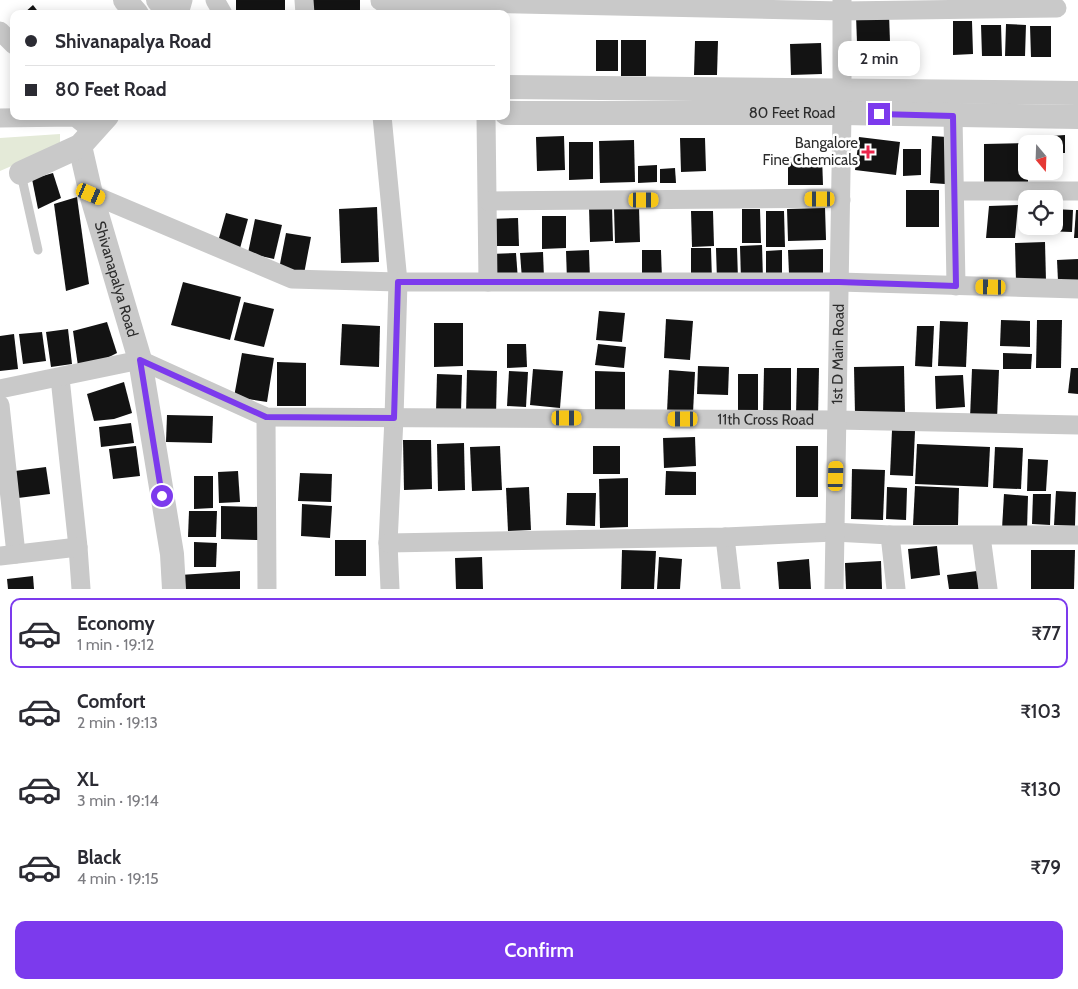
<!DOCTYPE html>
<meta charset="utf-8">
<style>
:root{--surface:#fff;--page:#f2f2f3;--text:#2b2b33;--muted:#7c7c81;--line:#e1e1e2;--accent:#7c3aed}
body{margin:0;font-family:Cabin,sans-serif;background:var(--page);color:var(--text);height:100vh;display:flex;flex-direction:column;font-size:19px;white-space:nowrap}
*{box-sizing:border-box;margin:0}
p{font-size:16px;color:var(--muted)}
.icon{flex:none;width:28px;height:28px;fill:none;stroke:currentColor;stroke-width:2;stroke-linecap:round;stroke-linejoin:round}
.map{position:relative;height:589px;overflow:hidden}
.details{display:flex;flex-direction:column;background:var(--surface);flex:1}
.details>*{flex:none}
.guide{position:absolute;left:10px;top:10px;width:500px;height:110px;border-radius:10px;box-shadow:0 2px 12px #0003;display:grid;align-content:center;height:110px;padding:0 15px;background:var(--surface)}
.needle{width:32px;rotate:161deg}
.fabs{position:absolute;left:1018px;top:135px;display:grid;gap:10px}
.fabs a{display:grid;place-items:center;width:45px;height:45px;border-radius:10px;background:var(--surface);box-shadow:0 2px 12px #0003;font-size:25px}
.end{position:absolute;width:22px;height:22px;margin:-11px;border:6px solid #7c3aed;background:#fff;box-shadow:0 0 0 2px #fff}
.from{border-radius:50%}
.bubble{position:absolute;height:35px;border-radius:10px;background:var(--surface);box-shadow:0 2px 12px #0003;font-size:16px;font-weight:600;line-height:35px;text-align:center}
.car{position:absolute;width:15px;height:30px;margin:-15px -8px;border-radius:6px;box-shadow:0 0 4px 1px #0007;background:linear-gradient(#f5c518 24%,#345 0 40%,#f5c518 0 76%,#345 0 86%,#f5c518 0)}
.guide b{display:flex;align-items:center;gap:18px;height:48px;font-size:19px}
.guide b+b{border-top:1px solid var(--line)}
.guide i{width:12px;height:12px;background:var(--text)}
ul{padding:9px 0 0;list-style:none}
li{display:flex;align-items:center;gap:15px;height:70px;margin:0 10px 8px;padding:0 5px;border:2px solid transparent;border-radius:10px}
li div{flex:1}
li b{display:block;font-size:19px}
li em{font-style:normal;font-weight:600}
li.selected{border-color:var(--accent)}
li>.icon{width:45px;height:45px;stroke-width:1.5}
.action{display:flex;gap:10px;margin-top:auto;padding:10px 15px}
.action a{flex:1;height:58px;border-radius:10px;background:var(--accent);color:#fff;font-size:20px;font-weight:600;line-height:58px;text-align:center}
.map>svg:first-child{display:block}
.green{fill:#e4ead8}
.building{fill:#131313}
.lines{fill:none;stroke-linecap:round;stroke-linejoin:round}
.service{stroke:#c9c9c9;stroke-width:9}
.minor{stroke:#c9c9c9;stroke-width:19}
.tertiary{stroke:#c9c9c9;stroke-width:24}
.route{stroke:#7c3aed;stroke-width:6}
.poi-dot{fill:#eb264c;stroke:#fff;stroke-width:2}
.labels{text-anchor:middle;stroke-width:5;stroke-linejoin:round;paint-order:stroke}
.street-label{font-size:15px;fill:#2c2c2c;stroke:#fff}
.poi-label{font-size:15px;fill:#2c2c2c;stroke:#fff;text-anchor:end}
</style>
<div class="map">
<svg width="1078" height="589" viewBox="0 0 1078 589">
<rect width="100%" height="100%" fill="#fff"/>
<polygon class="green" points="60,134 60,145 0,171 0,138"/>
<g class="building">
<rect x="236" y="0" width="49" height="12"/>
<polygon points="312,0 360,0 360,12 312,14"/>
<polygon points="33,5 40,14 23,14"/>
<polygon points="889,14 890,42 857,43 856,15"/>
<polygon points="953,21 972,21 973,54 953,55"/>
<polygon points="1006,24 1026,25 1025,56 1005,56"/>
<polygon points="981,25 1001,25 1002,56 982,56"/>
<polygon points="1030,26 1051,26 1051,57 1031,57"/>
<rect x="596" y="40" width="22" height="31"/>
<rect x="621" y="40" width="25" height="36"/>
<polygon points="695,41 718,41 717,75 694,75"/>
<polygon points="821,43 822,74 791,75 790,44"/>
<polygon points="1065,135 1065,153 1054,153 1054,144 1051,144 1051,136"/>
<polygon points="564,136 565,170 537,171 536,137"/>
<polygon points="932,136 947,137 945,184 930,183"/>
<polygon points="859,137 900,142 896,175 855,170"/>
<polygon points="680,138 705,138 706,171 681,172"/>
<polygon points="634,140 635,182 600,183 599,141"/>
<polygon points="569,142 593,142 593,179 569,180"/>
<polygon points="1026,143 1026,171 1028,171 1028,184 984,185 984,144"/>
<polygon points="903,149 921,149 921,175 903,176"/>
<polygon points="822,156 823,185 788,185 788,157"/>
<polygon points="657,165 657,182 638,183 638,166"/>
<polygon points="675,168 676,183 660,183 660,169"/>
<polygon points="53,173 61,198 38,209 32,179"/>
<rect x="906" y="190" width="33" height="37"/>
<polygon points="77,197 89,284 66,291 54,204"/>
<polygon points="1018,205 1015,238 986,238 989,206"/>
<polygon points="612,206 613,241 590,242 589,207"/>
<polygon points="377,207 379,262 341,263 339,209"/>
<polygon points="639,207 640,242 615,243 614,208"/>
<polygon points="825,208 826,240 788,241 787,209"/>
<polygon points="742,209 760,209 761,243 742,243"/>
<polygon points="1054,209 1073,210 1072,232 1041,231 1041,226 1054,226"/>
<polygon points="1076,210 1078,210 1078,238 1074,238"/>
<polygon points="691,211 713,211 714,246 692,247"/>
<polygon points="766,211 784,211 785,247 766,247"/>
<polygon points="226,213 248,219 239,252 217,245"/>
<polygon points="542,216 566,216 566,248 542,249"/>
<polygon points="518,218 519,246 491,246 490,219"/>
<polygon points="255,219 282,225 274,259 248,253"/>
<polygon points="286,233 311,237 304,274 279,269"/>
<polygon points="1045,242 1046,281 1016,282 1015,243"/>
<polygon points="762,245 763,280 741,280 740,246"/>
<polygon points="691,248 711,248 712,281 691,281"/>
<polygon points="716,248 737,248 738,280 717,281"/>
<polygon points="823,249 823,273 789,274 788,250"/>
<polygon points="589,250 590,280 567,280 566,251"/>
<polygon points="642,250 661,250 662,280 642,281"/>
<polygon points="782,250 782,275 766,276 766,251"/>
<polygon points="543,252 544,278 522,279 520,253"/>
<polygon points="516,253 518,280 491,280 490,254"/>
<polygon points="1078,259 1078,281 1058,281 1057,260"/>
<polygon points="183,282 241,297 230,340 171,325"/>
<polygon points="244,302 274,309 264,347 234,340"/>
<polygon points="599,311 625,313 622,342 596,340"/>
<polygon points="666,319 693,321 690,360 664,358"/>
<polygon points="1001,320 1030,321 1030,347 1000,346"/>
<polygon points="1037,320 1062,320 1061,368 1036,368"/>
<polygon points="940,321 968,322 966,367 938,366"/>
<polygon points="107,322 117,353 101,361 78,366 73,331"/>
<polygon points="434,323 463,323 463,366 434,367"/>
<polygon points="342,324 380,326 379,367 340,365"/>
<polygon points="917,326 934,326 932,367 915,366"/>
<polygon points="68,329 72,364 51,367 46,332"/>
<polygon points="42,332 46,361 23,364 19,334"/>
<polygon points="14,334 18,369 0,371 0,336"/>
<polygon points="507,344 526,344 527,367 507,368"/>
<polygon points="598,344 626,347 624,368 595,365"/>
<polygon points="242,353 274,358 267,402 234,397"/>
<polygon points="1003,353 1032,354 1031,369 1003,369"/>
<polygon points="277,362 306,363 306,406 277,406"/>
<polygon points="698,366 729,367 728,395 697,394"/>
<polygon points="904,366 905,413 855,414 854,367"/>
<polygon points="764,368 791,368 791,415 763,415"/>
<polygon points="797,368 819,368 818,417 796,416"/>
<polygon points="1071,368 1078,368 1078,394 1068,393"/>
<polygon points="533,369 563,371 560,408 530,405"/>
<polygon points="972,369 999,370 997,419 970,418"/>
<polygon points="467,370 497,371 496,415 466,415"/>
<polygon points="669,370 695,372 693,413 667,412"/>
<polygon points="509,371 528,372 526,407 507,406"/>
<polygon points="595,371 625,372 625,413 595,413"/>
<polygon points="437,374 462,375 461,412 436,412"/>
<rect x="738" y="374" width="20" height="38"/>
<polygon points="963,375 965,407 936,409 935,376"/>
<polygon points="124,382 132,413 114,419 94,421 87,394"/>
<polygon points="167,415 213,416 212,443 166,442"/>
<polygon points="131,423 134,443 101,447 99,427"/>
<polygon points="892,430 915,431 913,476 890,475"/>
<polygon points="695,437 696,466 664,468 663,438"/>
<polygon points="403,440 431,440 432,489 404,490"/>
<polygon points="464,443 465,490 438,491 437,444"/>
<polygon points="917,444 990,447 988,487 915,484"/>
<polygon points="136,446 140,476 113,479 109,449"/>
<polygon points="500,446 502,490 472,491 470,447"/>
<rect x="593" y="446" width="27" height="28"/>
<rect x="796" y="446" width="22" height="51"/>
<polygon points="995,447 1023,448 1021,489 993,488"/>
<polygon points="1028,459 1048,460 1046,491 1027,491"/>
<polygon points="46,467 50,494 18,498 15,471"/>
<polygon points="852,469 885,470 883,520 851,519"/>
<polygon points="238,471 240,502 219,503 218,472"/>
<polygon points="666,471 696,472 696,495 665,495"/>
<polygon points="300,473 332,474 331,502 298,501"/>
<polygon points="194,476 213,476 213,508 194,509"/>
<polygon points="628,478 628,527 600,528 599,479"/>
<polygon points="915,486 959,488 958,525 913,525"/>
<polygon points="529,487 531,530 508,531 506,488"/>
<polygon points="887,487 907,488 906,520 886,519"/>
<polygon points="1056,491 1076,492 1075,526 1054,525"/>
<polygon points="567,493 596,493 595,526 566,525"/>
<polygon points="1004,494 1028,496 1027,530 1002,529"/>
<polygon points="1033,494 1051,494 1050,525 1032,524"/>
<polygon points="302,504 332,506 330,538 301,536"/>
<polygon points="221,506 259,507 258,540 221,539"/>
<polygon points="189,511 217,511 216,537 188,537"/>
<rect x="335" y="540" width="31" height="36"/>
<polygon points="194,542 217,543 216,567 194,567"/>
<polygon points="937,546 940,575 911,579 908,549"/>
<polygon points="622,550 656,551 654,589 621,589"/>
<polygon points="1031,550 1075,550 1074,589 1031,589"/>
<polygon points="482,557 483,589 456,589 455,558"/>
<polygon points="659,557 682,559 680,589 657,589"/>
<polygon points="809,559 811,589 779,589 777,562"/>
<polygon points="881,561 882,589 846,589 845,563"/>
<polygon points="240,571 240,589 181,589 180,575"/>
<polygon points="977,571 979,589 949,589 947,575"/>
<polygon points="33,576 34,589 8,589 7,579"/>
</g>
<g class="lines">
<polyline class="service" points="21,174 38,250"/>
<g class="minor">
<polyline points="215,0 223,14"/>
<polyline points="304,0 305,14"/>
<polyline points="380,1 842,11 1057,8"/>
<polyline points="179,14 183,0"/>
<polyline points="0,31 14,45"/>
<polyline points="382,116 398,282 394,418 388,543 390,589"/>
<polyline points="486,116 488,282"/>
<polyline points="953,116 956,286"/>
<polyline points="0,118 75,117 93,131"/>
<polyline points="955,191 1078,191"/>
<polyline points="91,194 292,279 398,282 839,282 1078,289"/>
<polyline points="488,201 840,198 841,200"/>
<polyline points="60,378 78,547 81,589"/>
<path id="s1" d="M0,389L140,360L266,417L837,420L1078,425"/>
<polyline points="0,405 16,554"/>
<polyline points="266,417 267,589"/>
<polyline points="890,535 896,589"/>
<polyline points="981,536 988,589"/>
<polyline points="725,537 731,589"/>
<polyline points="388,543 725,537 834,532 890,535 1078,535"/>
<polyline points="0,556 78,547"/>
<path id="s2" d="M834,589L842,113V0"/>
</g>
<g class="tertiary">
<polyline points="125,0 137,14"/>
<polyline points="158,0 170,14"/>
<polyline points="506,87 1078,93"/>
<path id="s3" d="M506,113H842L1078,117"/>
<path id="s4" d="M80,146L91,194L140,360L172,554L174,589"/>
<polyline points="21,173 80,146 107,116"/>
</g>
</g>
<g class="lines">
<polyline class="route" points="162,496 140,360 266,417 394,418 398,282 839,282 956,286 953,116 879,114"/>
</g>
<path class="poi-dot" d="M865.5 144.5h5v5h5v5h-5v5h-5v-5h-5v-5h5z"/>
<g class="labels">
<g class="street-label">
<text dy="5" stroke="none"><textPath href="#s3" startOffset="286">80 Feet Road</textPath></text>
<text dy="5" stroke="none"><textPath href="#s4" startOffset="138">Shivanapalya Road</textPath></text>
<text dy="5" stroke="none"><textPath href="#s2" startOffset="235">1st D Main Road</textPath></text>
<text dy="5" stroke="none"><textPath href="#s1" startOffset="781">11th Cross Road</textPath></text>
</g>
<g class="poi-label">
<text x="858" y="148">Bangalore<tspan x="858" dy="17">Fine Chemicals</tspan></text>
</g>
</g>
</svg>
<div class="fabs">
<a><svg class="needle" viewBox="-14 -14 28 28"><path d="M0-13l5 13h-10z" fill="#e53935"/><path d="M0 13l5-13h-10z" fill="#7c7c81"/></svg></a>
<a><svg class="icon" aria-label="locate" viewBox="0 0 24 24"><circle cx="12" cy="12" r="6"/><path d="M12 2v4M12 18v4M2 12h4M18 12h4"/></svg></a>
</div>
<i class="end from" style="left:162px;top:496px"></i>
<i class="end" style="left:879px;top:114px"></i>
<div class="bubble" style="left:838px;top:41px;width:82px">2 min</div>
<i class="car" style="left:91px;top:194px;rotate:113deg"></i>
<i class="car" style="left:820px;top:199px;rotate:270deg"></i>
<i class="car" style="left:644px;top:200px;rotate:90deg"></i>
<i class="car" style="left:991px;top:287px;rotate:271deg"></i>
<i class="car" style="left:567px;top:418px;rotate:90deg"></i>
<i class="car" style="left:683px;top:419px;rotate:270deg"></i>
<i class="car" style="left:836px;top:476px;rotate:2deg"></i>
<div class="guide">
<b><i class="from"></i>Shivanapalya Road</b>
<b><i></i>80 Feet Road</b>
</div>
</div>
<section class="details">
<ul>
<li class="selected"><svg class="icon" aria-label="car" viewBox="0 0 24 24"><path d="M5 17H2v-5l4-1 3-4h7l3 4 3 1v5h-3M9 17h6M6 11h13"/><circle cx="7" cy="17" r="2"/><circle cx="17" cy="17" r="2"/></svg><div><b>Economy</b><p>1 min · 19:12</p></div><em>₹77</em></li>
<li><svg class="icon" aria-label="car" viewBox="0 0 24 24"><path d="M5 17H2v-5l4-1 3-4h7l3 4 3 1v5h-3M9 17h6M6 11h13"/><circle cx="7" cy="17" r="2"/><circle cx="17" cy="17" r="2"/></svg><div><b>Comfort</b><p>2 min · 19:13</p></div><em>₹103</em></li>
<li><svg class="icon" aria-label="car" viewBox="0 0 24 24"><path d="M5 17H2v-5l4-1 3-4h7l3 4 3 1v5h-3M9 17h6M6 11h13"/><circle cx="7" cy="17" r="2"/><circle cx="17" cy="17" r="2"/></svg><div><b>XL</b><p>3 min · 19:14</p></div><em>₹130</em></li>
<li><svg class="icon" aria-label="car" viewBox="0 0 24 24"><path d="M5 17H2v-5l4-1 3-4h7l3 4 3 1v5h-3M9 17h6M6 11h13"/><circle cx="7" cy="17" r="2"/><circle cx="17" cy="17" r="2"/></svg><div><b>Black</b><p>4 min · 19:15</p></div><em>₹79</em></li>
</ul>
<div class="action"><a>Confirm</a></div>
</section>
